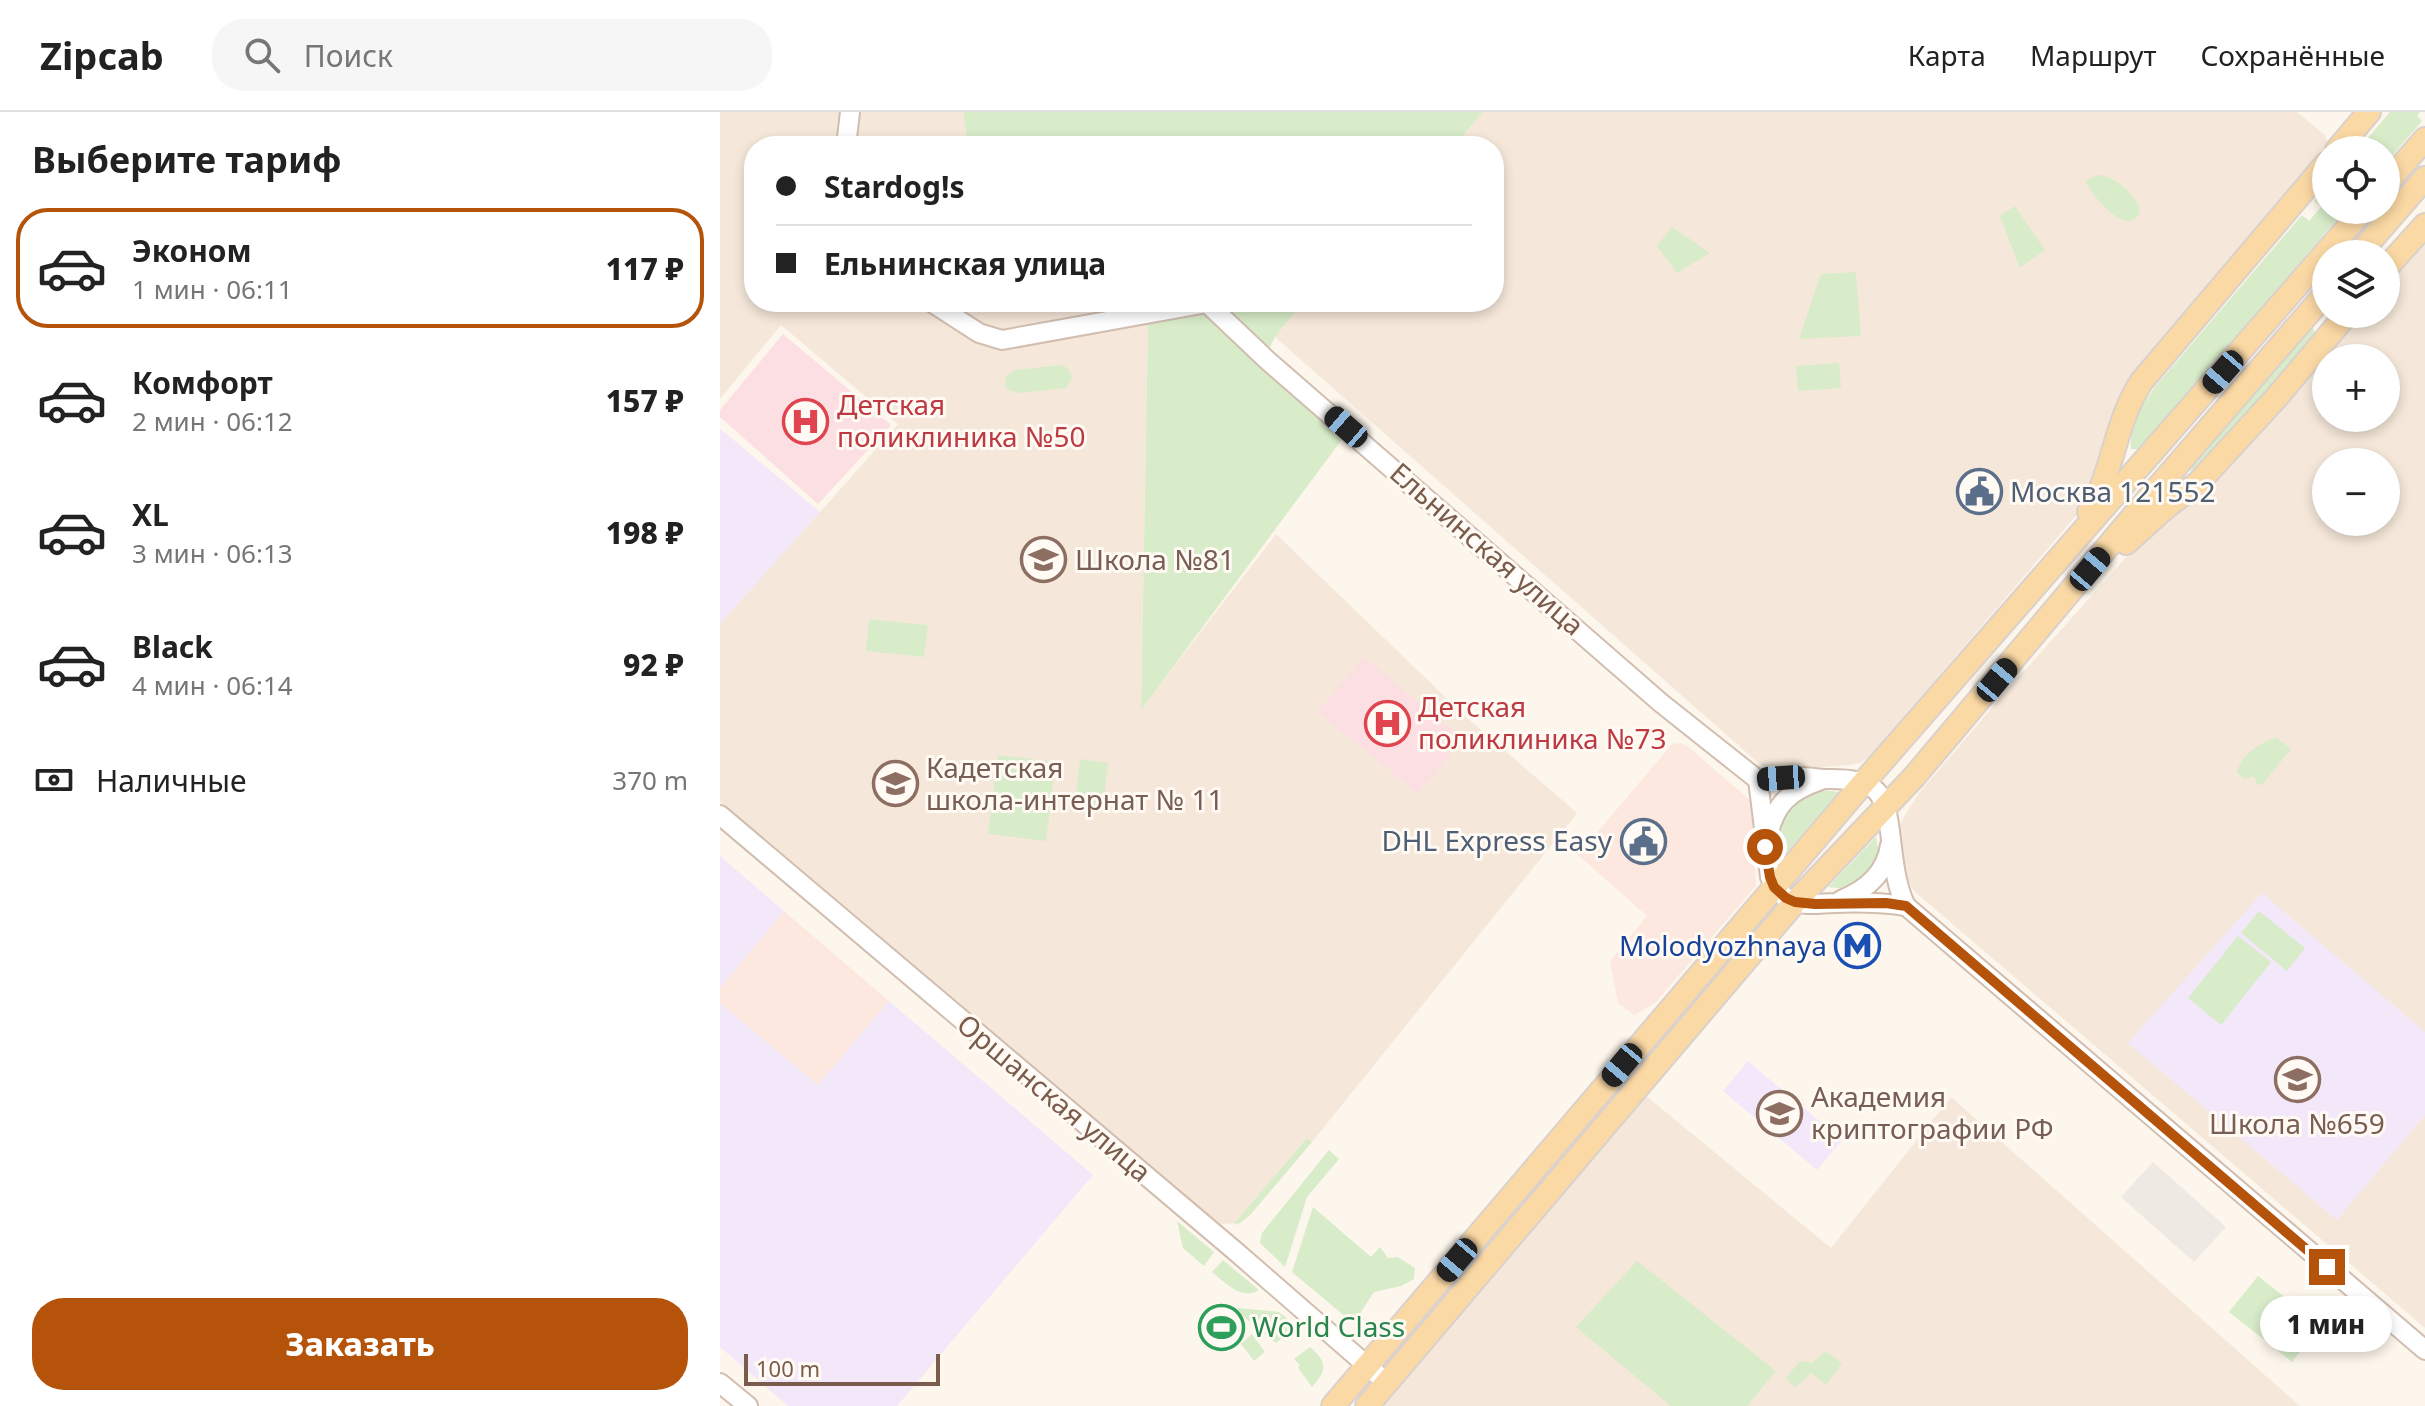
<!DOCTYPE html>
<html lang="ru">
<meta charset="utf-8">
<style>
:root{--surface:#fff;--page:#f6f6f6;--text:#222;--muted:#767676;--line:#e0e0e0;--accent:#b45309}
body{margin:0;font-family:"Noto Sans",sans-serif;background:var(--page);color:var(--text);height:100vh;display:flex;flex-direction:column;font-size:30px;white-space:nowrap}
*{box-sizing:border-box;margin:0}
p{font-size:26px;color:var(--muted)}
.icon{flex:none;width:44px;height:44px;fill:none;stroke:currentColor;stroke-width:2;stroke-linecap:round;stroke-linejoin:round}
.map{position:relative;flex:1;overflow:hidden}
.details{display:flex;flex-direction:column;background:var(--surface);width:720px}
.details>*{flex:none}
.guide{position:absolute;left:24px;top:24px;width:760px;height:176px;border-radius:32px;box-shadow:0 4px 12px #0003;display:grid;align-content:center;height:176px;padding:0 32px;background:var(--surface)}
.buttons{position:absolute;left:1592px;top:24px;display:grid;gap:16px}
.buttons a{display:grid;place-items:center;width:88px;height:88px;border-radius:50%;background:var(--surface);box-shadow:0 4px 12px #0003;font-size:40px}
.scale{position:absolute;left:24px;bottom:20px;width:196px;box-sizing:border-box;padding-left:8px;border:4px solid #7a5c4d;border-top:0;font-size:22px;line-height:28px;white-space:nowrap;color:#7a5c4d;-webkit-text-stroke:6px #fffaf3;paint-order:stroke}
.end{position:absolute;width:36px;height:36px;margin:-18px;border:10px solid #b45309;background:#fff;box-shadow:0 0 0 4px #fff}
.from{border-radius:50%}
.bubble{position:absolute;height:56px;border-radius:28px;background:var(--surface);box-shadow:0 4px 12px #0003;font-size:26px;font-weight:800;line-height:56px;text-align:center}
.car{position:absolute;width:24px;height:48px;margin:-24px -12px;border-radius:10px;box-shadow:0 0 6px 2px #0007;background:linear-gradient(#222 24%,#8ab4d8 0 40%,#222 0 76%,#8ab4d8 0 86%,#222 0)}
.guide b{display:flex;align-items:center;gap:28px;height:76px;font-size:30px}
.guide b+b{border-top:2px solid var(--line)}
.guide i{width:20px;height:20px;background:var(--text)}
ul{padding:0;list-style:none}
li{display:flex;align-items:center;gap:24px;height:120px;margin:0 16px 12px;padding:0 16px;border:4px solid transparent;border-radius:32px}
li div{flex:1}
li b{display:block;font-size:30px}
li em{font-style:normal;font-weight:800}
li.on{border-color:var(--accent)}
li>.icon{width:72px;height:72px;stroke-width:1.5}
h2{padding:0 32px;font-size:36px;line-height:96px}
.pay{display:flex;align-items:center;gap:20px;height:88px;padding:0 32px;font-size:30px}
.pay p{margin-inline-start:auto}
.action{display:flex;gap:16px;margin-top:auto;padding:16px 32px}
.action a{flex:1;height:92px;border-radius:32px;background:var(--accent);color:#fff;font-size:32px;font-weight:800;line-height:92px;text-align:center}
header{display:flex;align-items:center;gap:48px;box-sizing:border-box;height:112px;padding:0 40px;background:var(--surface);border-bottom:2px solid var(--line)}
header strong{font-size:38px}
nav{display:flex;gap:44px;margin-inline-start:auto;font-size:28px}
.search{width:560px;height:72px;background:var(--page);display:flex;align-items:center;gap:20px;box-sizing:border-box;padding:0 28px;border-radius:32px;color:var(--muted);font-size:30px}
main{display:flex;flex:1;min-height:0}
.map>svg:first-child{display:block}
.residential{fill:#f5e8da;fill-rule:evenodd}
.commercial{fill:#fde8e0}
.industrial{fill:#efe9e4}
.education{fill:#f3e8fa}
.medical{fill:#fbdfe3}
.green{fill:#d8ecc9}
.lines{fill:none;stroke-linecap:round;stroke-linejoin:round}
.minor-casing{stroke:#d1beb0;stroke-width:22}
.major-casing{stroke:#dad1cd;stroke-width:26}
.minor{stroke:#fff;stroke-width:18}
.major{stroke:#fbd9a5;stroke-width:22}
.route{stroke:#b45309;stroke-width:10}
.labels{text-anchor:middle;stroke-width:6;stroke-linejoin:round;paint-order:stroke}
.health-label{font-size:28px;fill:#be3a42;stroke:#fffaf3;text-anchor:start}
.service-label{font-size:28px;fill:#4e5e75;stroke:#fffaf3;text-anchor:start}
.street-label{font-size:28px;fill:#7a5c4d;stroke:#fffaf3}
.education-label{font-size:28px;fill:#785e54;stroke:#fffaf3;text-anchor:start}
.transit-label{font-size:28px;fill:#164399;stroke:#fffaf3;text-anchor:end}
.leisure-label{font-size:28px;fill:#27864d;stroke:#fffaf3;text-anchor:start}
</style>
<header>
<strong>Zipcab</strong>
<div class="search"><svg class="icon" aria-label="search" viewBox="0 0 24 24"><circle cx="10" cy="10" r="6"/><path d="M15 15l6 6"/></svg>Поиск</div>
<nav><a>Карта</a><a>Маршрут</a><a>Сохранённые</a></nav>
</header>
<main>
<section class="details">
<h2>Выберите тариф</h2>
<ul>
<li class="on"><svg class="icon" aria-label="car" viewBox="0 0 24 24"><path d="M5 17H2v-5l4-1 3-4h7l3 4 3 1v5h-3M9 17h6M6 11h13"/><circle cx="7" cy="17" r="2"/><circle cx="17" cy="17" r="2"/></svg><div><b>Эконом</b><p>1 мин · 06:11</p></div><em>117 ₽</em></li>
<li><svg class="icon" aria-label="car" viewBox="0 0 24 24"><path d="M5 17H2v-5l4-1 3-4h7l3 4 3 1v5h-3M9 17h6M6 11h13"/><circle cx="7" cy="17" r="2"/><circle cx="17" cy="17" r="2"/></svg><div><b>Комфорт</b><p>2 мин · 06:12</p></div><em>157 ₽</em></li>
<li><svg class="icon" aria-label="car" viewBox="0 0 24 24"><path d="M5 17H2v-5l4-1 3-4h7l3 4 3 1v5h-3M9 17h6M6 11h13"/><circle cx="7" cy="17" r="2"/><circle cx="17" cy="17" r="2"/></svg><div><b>XL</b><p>3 мин · 06:13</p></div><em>198 ₽</em></li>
<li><svg class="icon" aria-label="car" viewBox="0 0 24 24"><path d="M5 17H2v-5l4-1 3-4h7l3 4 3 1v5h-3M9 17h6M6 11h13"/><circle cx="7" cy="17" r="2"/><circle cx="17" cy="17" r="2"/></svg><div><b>Black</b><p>4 мин · 06:14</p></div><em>92 ₽</em></li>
</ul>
<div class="pay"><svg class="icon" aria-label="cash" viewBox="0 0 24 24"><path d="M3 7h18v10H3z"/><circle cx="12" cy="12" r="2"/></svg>Наличные<p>370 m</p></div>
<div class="action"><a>Заказать</a></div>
</section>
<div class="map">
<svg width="1705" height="1294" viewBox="0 0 1705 1294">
<rect width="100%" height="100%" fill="#fdf6ec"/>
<g class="residential">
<polygon points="0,0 243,0 248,34 34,34 34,190 371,190 386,207 428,211 421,597 556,422 746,605 856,700 855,704 592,1030 530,1103 520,1111 502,1112 490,1105 0,690 0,317 100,400 178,312 61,213 0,287"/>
<polygon points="763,0 1577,0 1605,23 1608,33 1606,43 1422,259 1372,385 1150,644 1140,651 1129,653 1078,657 1054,656 1043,654 1035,648 555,225 583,190 774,190 774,34 734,34"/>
<path d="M1705,132V1216L1195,780L1189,771L1180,745L1178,725L1181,710L1199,681L1288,577L1426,423L1519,341L1638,202H1666V169L1695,135ZM1606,246H1666V306H1606ZM1606,350H1666V410H1606Z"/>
<polygon points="925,983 1111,1136 1231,985 1580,1294 661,1294"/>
</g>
<g class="commercial">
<polygon points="959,631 966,633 1032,690 1036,774 934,892 914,903 898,891 890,849 927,804 858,743 952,632"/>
<polygon points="64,799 169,889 98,973 0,891 0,876"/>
</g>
<polygon class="industrial" points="1433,1050 1506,1115 1474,1150 1401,1085"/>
<g class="education">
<polygon points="0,317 100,400 0,512"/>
<polygon points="0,744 64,799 0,876"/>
<polygon points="1542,781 1705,920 1705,1003 1617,1108 1408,931"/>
<polygon points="169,889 373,1063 177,1294 68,1294 0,1235 0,891 98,973"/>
<polygon points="1028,949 1122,1028 1097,1058 1003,979"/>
</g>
<g class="medical">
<polygon points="63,222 171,313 98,392 0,305 0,298"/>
<polygon points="644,545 743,627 698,681 597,600"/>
</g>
<g class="green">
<polygon points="243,0 763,0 734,34 248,34"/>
<polygon points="1670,0 1700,0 1697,4 1702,9 1666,51 1666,38 1638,38"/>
<path d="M1378,63C1395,64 1419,84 1420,101C1417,105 1415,108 1410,109C1397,112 1370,81 1366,70L1368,67Z"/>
<path d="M1606,75V98H1625L1425,331L1418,337H1411C1409,315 1422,294 1434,276L1582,103L1589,109L1601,95L1594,89Z"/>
<polygon points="1295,94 1325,138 1301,155 1299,154 1280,104"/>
<polygon points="952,115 990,141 957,161 937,134"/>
<polygon points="1136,160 1141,224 1079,227 1101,162"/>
<polygon points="371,190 583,190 555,225 543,249 626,322 421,598 428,211 386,207"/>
<polygon points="1592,213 1596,223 1480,358 1467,359"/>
<polygon points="1119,251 1121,276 1078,279 1076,254"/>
<path d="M340,253C347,255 350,257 352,265L346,276L300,281L287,278L285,271L286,264L295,258Z"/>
<polygon points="149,507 208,513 204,545 146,539"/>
<path d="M1556,625L1571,637L1542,673L1537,672L1534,664L1525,667L1517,661C1520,642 1540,632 1556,625Z"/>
<polygon points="278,643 336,650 326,729 268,722"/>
<polygon points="360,647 388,651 383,695 355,692"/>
<path d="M1101,678L1119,680L1061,747C1054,727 1056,708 1071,691C1077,685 1092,681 1101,678Z"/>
<path d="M1156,725C1164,756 1150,761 1127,777L1108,775Z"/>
<polygon points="1539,799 1585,836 1567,859 1521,821"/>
<polygon points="1518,824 1551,850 1501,913 1468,886"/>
<polygon points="587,1026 592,1030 530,1103 520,1111 513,1113"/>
<polygon points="609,1038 619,1047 587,1085 565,1155 540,1131 542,1121"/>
<polygon points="593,1095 651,1145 660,1135 668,1146 678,1145 695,1156 694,1167 681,1174 654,1180 641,1200 646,1212 643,1216 640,1217 572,1160"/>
<polygon points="457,1109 494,1140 484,1154 463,1136"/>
<path d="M503,1148L504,1149L539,1178C521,1189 505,1170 492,1160Z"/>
<polygon points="917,1149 1056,1259 1027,1294 951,1294 856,1215"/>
<polygon points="1538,1164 1601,1214 1572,1250 1509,1200"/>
<polygon points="518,1196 559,1200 576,1214 556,1231 518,1200"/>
<polygon points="532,1222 545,1240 534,1249 521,1232"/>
<path d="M590,1235C608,1251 607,1258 592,1275L578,1256L580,1253L574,1247Z"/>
<polygon points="1105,1239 1122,1251 1106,1273 1091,1261 1075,1276 1066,1266 1080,1249 1092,1251"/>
</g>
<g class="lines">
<defs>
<g id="minor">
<polyline points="126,34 130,0"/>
<polyline points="211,190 259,221 282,228 487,191 547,248 941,591 1038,668"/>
<path d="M1038,668C1052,667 1067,665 1081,665C1090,665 1098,667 1106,667C1158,666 1166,679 1171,728C1174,751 1176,774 1186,794L1705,1238"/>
<path d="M1038,668L1050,765C1055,775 1060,784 1071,788C1085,795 1101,791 1115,791C1139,790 1163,791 1186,794"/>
<polyline points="0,703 514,1138 667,1271"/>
<path d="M1048,724C1055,692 1069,679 1101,668"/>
<path d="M1121,788C1146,778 1166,762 1170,733"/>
<polyline points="0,1271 28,1294"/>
</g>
<g id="major">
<polyline points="1617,38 1649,0"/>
<polyline points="1666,72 1705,27"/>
<polyline points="1639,142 1705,66"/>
<polyline points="1666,156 1705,113"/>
<path d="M1369,400C1394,359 1395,309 1422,269L1606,52"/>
<polyline points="1406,431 1446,395 1478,371 1556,286 1627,202"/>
<polyline points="613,1294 1144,670 1643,98"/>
<polyline points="647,1294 1075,790 1194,665 1427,388 1606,181"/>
</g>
</defs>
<use href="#minor" class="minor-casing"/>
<use href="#major" class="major-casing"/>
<use href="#minor" class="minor"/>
<use href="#major" class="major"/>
</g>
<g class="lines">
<polyline class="route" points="1045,735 1050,765 1054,775 1066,786 1075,790 1095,792 1166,791 1186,794 1607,1155"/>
</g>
<defs>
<symbol id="hospital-ring" viewBox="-11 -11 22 22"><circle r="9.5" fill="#fffaf3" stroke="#e0444e" stroke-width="1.5"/><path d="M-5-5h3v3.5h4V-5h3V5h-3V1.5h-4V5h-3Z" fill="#e0444e"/></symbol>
<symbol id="civic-ring" viewBox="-11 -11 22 22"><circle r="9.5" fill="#fffaf3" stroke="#5c6f8a" stroke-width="1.5"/><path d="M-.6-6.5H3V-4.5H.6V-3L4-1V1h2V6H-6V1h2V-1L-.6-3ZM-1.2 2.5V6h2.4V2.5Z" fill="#5c6f8a"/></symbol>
<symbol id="school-ring" viewBox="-11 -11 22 22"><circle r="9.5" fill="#fffaf3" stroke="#8d6e63" stroke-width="1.5"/><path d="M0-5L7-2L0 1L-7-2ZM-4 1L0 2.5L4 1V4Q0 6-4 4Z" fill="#8d6e63"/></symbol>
<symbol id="metro-ring" viewBox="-11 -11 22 22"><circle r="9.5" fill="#fffaf3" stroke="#1a4fb4" stroke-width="1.5"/><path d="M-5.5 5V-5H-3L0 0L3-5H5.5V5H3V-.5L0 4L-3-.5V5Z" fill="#1a4fb4"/></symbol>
<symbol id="university-ring" viewBox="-11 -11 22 22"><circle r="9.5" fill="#fffaf3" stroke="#8d6e63" stroke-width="1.5"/><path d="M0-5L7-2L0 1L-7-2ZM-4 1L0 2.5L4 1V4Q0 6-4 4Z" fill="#8d6e63"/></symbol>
<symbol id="stadium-ring" viewBox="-11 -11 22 22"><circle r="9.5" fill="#fffaf3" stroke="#2e9e5b" stroke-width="1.5"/><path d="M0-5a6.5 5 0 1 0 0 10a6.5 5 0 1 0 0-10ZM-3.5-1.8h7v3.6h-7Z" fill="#2e9e5b"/></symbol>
</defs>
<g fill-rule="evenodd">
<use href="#hospital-ring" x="60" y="284" width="51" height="51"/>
<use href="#civic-ring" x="1234" y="354" width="51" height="51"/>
<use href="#school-ring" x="298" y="422" width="51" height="51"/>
<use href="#hospital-ring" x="642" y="586" width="51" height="51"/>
<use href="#school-ring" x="150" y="646" width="51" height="51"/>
<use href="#civic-ring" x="898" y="704" width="51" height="51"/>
<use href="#metro-ring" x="1112" y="808" width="51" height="51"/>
<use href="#school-ring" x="1552" y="942" width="51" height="51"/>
<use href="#university-ring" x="1034" y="976" width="51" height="51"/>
<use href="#stadium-ring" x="476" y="1190" width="51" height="51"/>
</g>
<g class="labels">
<g class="health-label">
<text x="117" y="303">Детская<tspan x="117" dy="32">поликлиника №50</tspan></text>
<text x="698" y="605">Детская<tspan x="698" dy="32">поликлиника №73</tspan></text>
</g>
<g class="service-label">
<text x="1290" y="390">Москва 121552</text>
<text x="892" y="739" text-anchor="end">DHL Express Easy</text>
</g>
<g class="street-label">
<text transform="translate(767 437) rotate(41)" y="10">Ельнинская улица</text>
<text transform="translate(334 986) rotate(40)" y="10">Оршанская улица</text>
</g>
<g class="education-label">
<text x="355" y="458">Школа №81</text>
<text x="206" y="666">Кадетская<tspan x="206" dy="32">школа-интернат № 11</tspan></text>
<text x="1091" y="995">Академия<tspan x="1091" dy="32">криптографии РФ</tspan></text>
<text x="1577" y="1022" text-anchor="middle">Школа №659</text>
</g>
<g class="transit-label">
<text x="1107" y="844">Molodyozhnaya</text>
</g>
<g class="leisure-label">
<text x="532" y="1225">World Class</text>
</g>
</g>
</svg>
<div class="buttons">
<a><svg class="icon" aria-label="locate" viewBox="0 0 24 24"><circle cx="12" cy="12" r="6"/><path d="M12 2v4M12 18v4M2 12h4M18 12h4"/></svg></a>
<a><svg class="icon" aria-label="layers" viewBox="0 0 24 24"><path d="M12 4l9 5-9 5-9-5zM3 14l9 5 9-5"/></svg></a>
<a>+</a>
<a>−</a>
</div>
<div class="scale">100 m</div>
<i class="end from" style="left:1045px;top:735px"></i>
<i class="end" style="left:1607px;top:1155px"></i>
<div class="bubble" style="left:1540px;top:1184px;width:132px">1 мин</div>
<i class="car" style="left:1503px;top:260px;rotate:221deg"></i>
<i class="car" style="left:626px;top:315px;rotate:311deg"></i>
<i class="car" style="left:1370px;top:457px;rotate:40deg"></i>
<i class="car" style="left:1277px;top:568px;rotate:40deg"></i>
<i class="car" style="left:1061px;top:666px;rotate:266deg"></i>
<i class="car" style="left:902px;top:953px;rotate:220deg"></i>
<i class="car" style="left:737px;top:1148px;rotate:220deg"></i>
<div class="guide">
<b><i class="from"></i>Stardog!s</b>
<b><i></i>Ельнинская улица</b>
</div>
</div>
</main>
